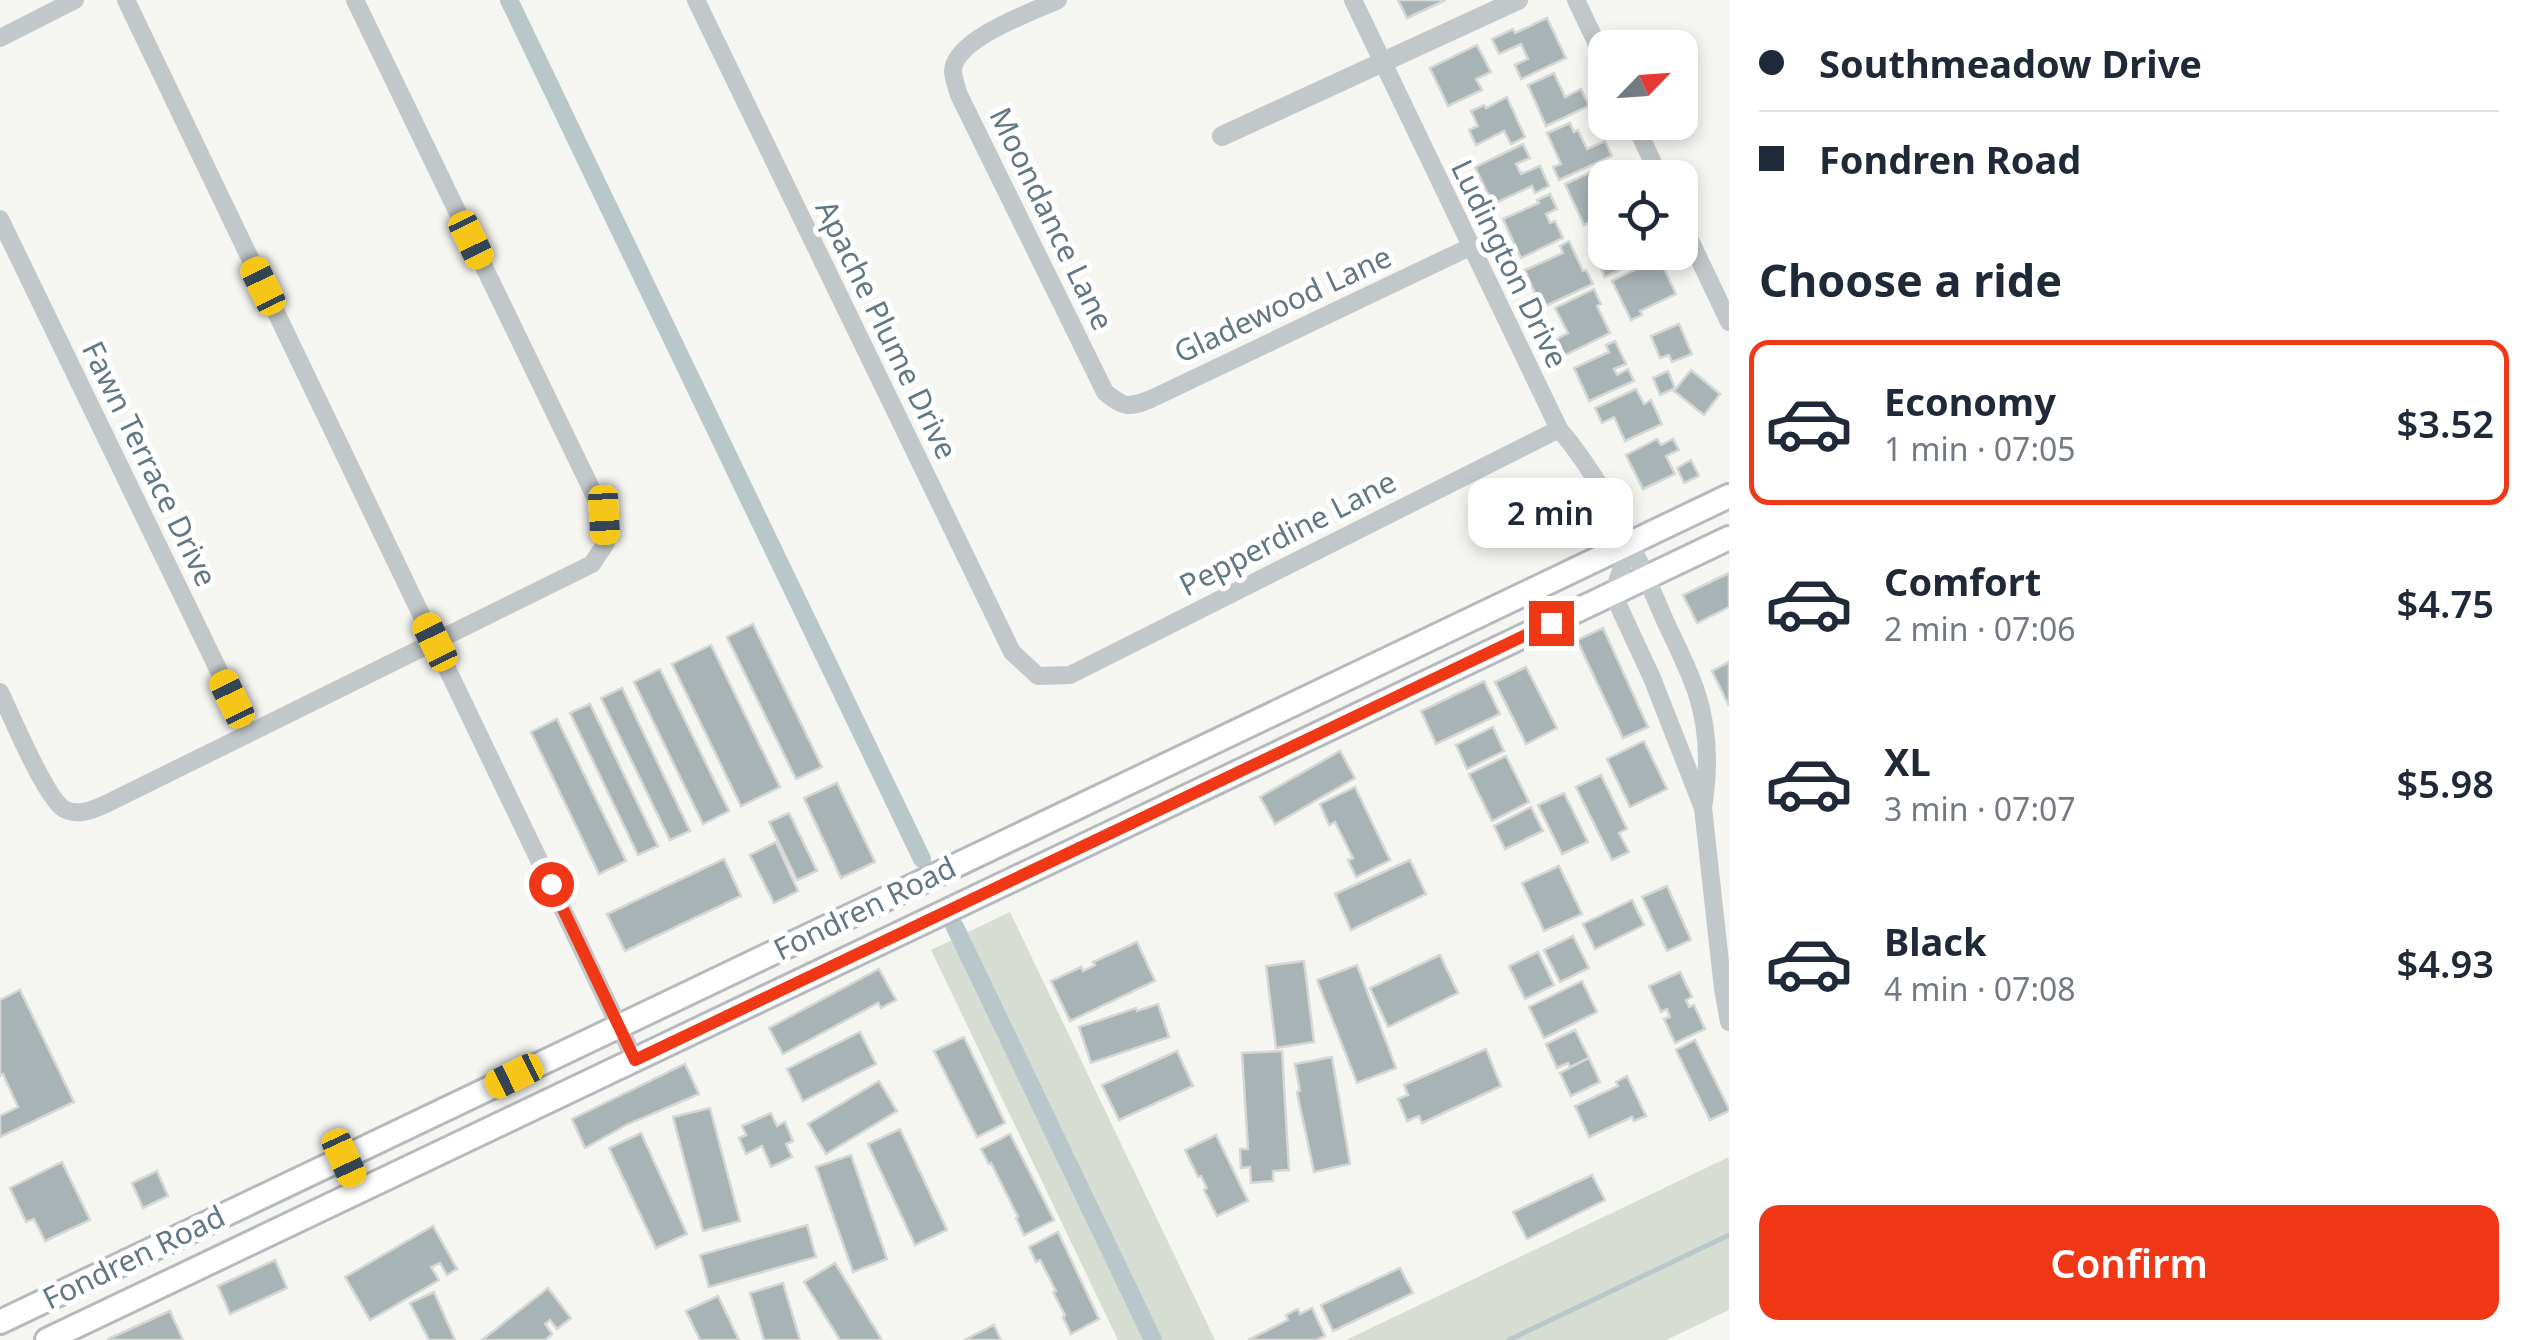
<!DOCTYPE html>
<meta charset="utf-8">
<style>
:root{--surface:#fff;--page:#f2f2f3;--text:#1f2937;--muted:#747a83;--line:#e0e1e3;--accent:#f03716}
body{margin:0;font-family:"Noto Sans",sans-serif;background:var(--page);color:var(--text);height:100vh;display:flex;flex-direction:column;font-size:38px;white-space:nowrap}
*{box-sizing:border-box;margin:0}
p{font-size:32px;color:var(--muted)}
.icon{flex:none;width:55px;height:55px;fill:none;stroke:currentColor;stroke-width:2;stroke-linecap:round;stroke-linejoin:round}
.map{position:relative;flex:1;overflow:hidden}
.sheet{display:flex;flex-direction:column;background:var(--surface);width:800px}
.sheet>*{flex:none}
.hud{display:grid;align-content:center;height:220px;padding:0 30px;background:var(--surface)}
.needle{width:65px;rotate:65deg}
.buttons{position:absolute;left:1588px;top:30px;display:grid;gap:20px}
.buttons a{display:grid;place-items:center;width:110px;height:110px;border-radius:20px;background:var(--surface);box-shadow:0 5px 15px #0003;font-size:50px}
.end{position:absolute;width:45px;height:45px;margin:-22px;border:12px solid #f03716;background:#fff;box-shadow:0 0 0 5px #fff}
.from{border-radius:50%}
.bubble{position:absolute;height:70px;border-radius:20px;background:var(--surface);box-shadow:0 5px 15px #0003;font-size:32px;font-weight:600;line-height:70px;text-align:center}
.car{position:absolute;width:30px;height:60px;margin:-30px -15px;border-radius:12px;box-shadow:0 0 8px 2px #0007;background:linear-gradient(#f5c518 24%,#345 0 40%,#f5c518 0 76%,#345 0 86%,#f5c518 0)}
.hud b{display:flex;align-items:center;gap:35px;height:95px;font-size:38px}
.hud b+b{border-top:2px solid var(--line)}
.hud i{width:25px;height:25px;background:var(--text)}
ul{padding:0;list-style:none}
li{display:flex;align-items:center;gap:30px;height:165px;margin:0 20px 15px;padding:0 10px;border:5px solid transparent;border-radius:20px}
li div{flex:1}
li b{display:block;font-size:38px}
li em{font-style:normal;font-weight:600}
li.selected{border-color:var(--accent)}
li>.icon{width:90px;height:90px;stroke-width:1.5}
h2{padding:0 30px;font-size:45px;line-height:120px}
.cta{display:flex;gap:20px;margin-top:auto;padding:20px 30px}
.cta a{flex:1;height:115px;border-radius:20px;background:var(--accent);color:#fff;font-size:40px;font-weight:600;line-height:115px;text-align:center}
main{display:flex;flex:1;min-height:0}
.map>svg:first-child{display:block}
.green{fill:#d7ddd2}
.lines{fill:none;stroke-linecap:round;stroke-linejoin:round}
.stream{stroke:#b9c7cb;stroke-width:5}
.canal{stroke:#b9c7cb;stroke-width:18}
.building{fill:#a8b3b6;stroke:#d6d6d4;stroke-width:2.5}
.secondary-casing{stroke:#b4babe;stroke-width:28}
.minor{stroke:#c2c7c9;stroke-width:18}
.tertiary{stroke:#c2c7c9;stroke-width:20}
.secondary{stroke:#fff;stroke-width:22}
.route{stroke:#f03716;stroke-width:12}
.labels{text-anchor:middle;stroke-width:10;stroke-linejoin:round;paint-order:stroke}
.street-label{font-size:30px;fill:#627884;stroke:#fff}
</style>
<main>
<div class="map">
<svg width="1729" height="1340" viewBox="0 0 1729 1340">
<rect width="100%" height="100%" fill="#f5f5f1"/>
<g class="green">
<polygon points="1010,912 1215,1340 1118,1340 931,950"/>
<polygon points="1729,1157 1729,1310 1666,1340 1346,1340"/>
</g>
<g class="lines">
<polyline class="stream" points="1509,1340 1729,1235"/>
<g class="canal">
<polyline points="509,0 922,859"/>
<polyline points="955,927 1153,1340"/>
</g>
</g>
<g class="building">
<polygon points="1398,0 1446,0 1407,18"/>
<polygon points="1547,18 1566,58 1521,79 1515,65 1528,59 1521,44 1499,54 1492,39 1513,29 1515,33"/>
<polygon points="1477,45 1491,72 1476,79 1482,90 1448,106 1430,68"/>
<polygon points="1554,73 1565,97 1581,89 1589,106 1546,126 1528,85"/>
<polygon points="1507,97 1525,137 1511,144 1504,131 1476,145 1469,130 1478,126 1471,111 1484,105 1486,108"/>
<polygon points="1570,123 1574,132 1578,130 1587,149 1605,141 1612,156 1559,180 1553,167 1561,164 1547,133"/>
<polygon points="1523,144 1530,158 1516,164 1521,174 1540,166 1549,186 1535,193 1532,186 1493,204 1475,167"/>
<polygon points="1615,161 1622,177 1605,178 1605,215 1584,225 1565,184"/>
<polygon points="1550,194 1557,209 1546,214 1550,223 1555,221 1563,238 1521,258 1503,219 1539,203 1537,200"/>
<polygon points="1569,241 1583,271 1586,270 1593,284 1541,308 1525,270 1563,253 1560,246"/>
<polygon points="1606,252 1658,252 1605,277 1598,262 1608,257"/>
<polygon points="1659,258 1676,294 1640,311 1642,315 1631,320 1612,281"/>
<polygon points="1594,289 1601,304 1597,306 1610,333 1565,355 1557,339 1568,333 1555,308"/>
<polygon points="1679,324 1692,354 1672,362 1669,355 1660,358 1651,336"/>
<polygon points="1615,341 1626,364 1614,369 1617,375 1628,369 1634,381 1589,401 1574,368 1609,352 1606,345"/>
<polygon points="1691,370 1720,394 1704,415 1674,391"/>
<polygon points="1668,371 1675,388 1660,395 1653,378"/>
<polygon points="1636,389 1644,404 1651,400 1662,424 1625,441 1614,417 1602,423 1595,408"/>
<polygon points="1657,439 1661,445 1673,439 1679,450 1666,456 1675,474 1643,489 1626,455"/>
<polygon points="1691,460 1699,476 1684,483 1677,468"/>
<polygon points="1729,573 1729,607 1697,623 1683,595"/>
<polygon points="753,624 822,767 796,779 727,637"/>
<polygon points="1603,628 1648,727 1623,738 1577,640"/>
<polygon points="711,645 780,787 741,806 672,664"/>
<polygon points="1729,662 1729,706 1712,671"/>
<polygon points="1526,667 1557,728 1526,744 1495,682"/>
<polygon points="660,669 729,811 703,824 634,682"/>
<polygon points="1484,681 1500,714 1436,744 1421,711"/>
<polygon points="622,688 690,831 670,840 601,698"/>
<polygon points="590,704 658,846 638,855 570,713"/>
<polygon points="557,719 626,861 599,874 531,732"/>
<polygon points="1493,727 1504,751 1467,769 1456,745"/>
<polygon points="1644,741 1667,789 1630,807 1607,759"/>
<polygon points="1340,751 1355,778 1275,824 1260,797"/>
<polygon points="1506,756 1529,802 1492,821 1469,774"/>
<polygon points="1601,775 1627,829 1619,833 1629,852 1612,860 1576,787"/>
<polygon points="837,783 875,862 841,878 804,798"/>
<polygon points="1355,787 1390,860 1356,877 1348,860 1353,858 1335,822 1329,825 1320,804"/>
<polygon points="1564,793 1588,842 1562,854 1538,805"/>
<polygon points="1531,807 1543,831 1505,849 1494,826"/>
<polygon points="789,813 817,871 797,880 769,822"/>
<polygon points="776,842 798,891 774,903 750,855"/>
<polygon points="724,859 741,896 625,951 607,914"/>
<polygon points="1410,860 1426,894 1351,930 1335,894"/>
<polygon points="1559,866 1582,914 1544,931 1522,883"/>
<polygon points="1667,886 1691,940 1667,951 1642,897"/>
<polygon points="1632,900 1644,925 1595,949 1583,924"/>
<polygon points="1573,936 1589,968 1560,982 1544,950"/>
<polygon points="1137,942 1155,981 1070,1021 1051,981 1081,967 1083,971 1095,965 1093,962"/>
<polygon points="1538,952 1554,985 1525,999 1509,966"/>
<polygon points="1440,955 1458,993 1388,1027 1370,988"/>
<polygon points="1304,961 1314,1042 1276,1048 1266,966"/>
<polygon points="1357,965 1396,1068 1357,1083 1317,980"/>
<polygon points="879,969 896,1000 881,1008 878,1003 783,1054 769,1028"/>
<polygon points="1680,972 1692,997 1686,1000 1689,1007 1694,1005 1705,1029 1675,1043 1664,1019 1670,1017 1667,1009 1661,1012 1649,986"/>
<polygon points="1582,981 1597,1012 1544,1038 1529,1007"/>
<polygon points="20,990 74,1102 0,1137 0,1116 18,1107 3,1074 0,1076 0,1000"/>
<polygon points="1158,1004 1169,1037 1091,1063 1079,1027 1136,1008 1137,1011"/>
<polygon points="1575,1030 1589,1058 1570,1067 1568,1063 1557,1068 1546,1044"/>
<polygon points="860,1032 876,1064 803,1101 787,1069"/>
<polygon points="964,1037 1005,1123 977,1137 934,1051"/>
<polygon points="1695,1040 1729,1109 1729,1111 1710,1120 1676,1050"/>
<polygon points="1486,1049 1501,1086 1422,1123 1419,1116 1407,1121 1398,1099 1408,1095 1404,1085"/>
<polygon points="1177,1051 1193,1086 1119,1120 1102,1085"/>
<polygon points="1282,1051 1289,1170 1273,1171 1273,1181 1251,1183 1250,1167 1241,1168 1240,1149 1248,1149 1242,1053"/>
<polygon points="1332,1057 1350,1164 1314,1172 1297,1092 1300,1091 1295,1064"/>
<polygon points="1589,1058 1600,1082 1571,1096 1560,1073"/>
<polygon points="685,1064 699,1094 628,1124 585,1148 572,1119"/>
<polygon points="1627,1076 1646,1116 1634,1121 1632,1117 1589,1137 1575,1106 1618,1086 1616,1082"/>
<polygon points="879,1081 897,1111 826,1154 808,1124"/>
<polygon points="710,1108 740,1221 703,1231 673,1117"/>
<polygon points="771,1113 777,1126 785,1122 793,1141 786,1144 792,1157 771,1167 762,1146 746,1154 739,1138 746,1135 742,1126"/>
<polygon points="900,1129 947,1230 915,1245 868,1144"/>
<polygon points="641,1133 687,1234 656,1248 609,1148"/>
<polygon points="1010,1134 1054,1220 1024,1235 1016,1218 1018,1217 991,1163 989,1164 981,1149"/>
<polygon points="1216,1135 1248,1201 1217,1216 1204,1190 1207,1188 1201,1176 1198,1177 1185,1150"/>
<polygon points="851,1155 887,1259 853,1272 816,1167"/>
<polygon points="62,1162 90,1220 45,1241 34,1219 26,1222 10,1188"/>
<polygon points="157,1171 168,1196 143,1208 132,1183"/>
<polygon points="1592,1175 1605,1200 1527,1239 1513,1212"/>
<polygon points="807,1225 816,1257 709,1287 700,1255"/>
<polygon points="433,1226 457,1269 447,1275 440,1263 431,1267 439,1280 370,1320 345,1277"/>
<polygon points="1058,1232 1099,1319 1071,1334 1063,1317 1065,1315 1053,1292 1056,1291 1040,1260 1036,1262 1029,1247"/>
<polygon points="275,1260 287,1288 230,1314 218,1286"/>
<polygon points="835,1263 882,1340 840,1340 804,1282"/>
<polygon points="1400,1268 1413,1293 1333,1331 1321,1305"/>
<polygon points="783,1283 800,1340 764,1340 750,1293"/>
<polygon points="548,1288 571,1318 557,1329 550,1320 545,1324 552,1334 545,1340 482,1340"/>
<polygon points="434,1292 455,1340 429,1340 410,1303"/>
<polygon points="718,1296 739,1340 700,1340 686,1311"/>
<polygon points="1312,1308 1325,1336 1316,1340 1248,1340 1288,1320 1286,1315 1298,1309 1300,1314"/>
<polygon points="170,1311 183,1340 108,1340 110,1338"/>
<polygon points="994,1325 1001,1340 964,1340"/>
</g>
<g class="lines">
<defs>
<g id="secondary">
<polyline points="0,1322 1729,496"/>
<polyline points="47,1340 1729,538"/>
</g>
</defs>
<use href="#secondary" class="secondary-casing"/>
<g class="minor">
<polyline points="126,0 635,1060"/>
<polyline points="696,0 1012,652 1038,676 1070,675 1559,429"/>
<path d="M1058,0C1032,12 954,39 953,71C953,78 957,88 959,95L1105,392C1124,408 1128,408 1151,399L1470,247"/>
<path d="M1353,0L1559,429C1607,485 1637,555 1666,623C1677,646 1689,670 1697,694C1709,731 1709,771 1703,808"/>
<polyline points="1576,0 1605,61"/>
<polyline points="0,38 75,0"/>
<polyline points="1634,122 1660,178"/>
<polyline points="0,219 249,733"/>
<polyline points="1680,219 1729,322"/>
<polyline points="1630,543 1613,594 1652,678 1703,808 1723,989 1729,1022"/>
<path d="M0,692C11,715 46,799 64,809C79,817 94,809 108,803L592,564L606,543L604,515L355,0"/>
</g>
<polyline class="tertiary" points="1222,136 1518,0"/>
<use href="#secondary" class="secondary"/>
</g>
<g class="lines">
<polyline class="route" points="551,884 635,1060 1551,623"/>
</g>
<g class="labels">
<g class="street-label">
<text transform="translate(1051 219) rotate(64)" y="10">Moondance Lane</text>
<text transform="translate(1509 264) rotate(64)" y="10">Ludington Drive</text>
<text transform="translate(1283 305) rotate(-25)" y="10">Gladewood Lane</text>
<text transform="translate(886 330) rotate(64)" y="10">Apache Plume Drive</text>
<text transform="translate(149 464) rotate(64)" y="10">Fawn Terrace Drive</text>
<text transform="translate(1288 534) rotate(-27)" y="10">Pepperdine Lane</text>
<text transform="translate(865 909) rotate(-26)" y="10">Fondren Road</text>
<text transform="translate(134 1258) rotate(-26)" y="10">Fondren Road</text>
</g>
</g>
</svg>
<div class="buttons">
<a><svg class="needle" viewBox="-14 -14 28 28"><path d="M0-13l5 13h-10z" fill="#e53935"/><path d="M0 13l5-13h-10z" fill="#747a83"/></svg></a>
<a><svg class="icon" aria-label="locate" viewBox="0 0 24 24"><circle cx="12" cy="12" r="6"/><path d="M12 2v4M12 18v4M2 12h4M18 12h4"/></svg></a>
</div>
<i class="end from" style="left:551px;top:884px"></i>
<i class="end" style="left:1551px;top:623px"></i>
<div class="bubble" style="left:1468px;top:478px;width:165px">2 min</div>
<i class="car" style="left:471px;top:240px;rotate:154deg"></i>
<i class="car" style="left:263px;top:286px;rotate:334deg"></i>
<i class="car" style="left:604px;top:515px;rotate:177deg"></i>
<i class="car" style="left:435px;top:642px;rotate:334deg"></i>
<i class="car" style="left:232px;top:699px;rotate:334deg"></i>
<i class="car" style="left:514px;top:1076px;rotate:244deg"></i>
<i class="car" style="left:344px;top:1158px;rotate:155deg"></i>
</div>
<section class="sheet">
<div class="hud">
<b><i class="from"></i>Southmeadow Drive</b>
<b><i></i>Fondren Road</b>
</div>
<h2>Choose a ride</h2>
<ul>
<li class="selected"><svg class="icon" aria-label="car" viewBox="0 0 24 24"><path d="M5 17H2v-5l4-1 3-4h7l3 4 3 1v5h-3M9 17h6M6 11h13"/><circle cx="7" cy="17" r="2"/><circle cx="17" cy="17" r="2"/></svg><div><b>Economy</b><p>1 min · 07:05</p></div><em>$3.52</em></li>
<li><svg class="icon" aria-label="car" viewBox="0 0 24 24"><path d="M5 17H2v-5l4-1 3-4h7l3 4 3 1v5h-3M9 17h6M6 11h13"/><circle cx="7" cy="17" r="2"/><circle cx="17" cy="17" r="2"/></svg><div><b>Comfort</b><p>2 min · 07:06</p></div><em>$4.75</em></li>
<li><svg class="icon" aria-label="car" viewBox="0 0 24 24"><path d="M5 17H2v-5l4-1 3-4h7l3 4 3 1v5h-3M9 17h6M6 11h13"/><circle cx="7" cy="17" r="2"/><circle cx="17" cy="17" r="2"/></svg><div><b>XL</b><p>3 min · 07:07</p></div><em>$5.98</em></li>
<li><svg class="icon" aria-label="car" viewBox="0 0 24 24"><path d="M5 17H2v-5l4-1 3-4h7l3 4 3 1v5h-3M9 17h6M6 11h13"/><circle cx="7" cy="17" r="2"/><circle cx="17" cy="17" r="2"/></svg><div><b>Black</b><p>4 min · 07:08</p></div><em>$4.93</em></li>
</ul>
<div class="cta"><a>Confirm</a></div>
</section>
</main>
